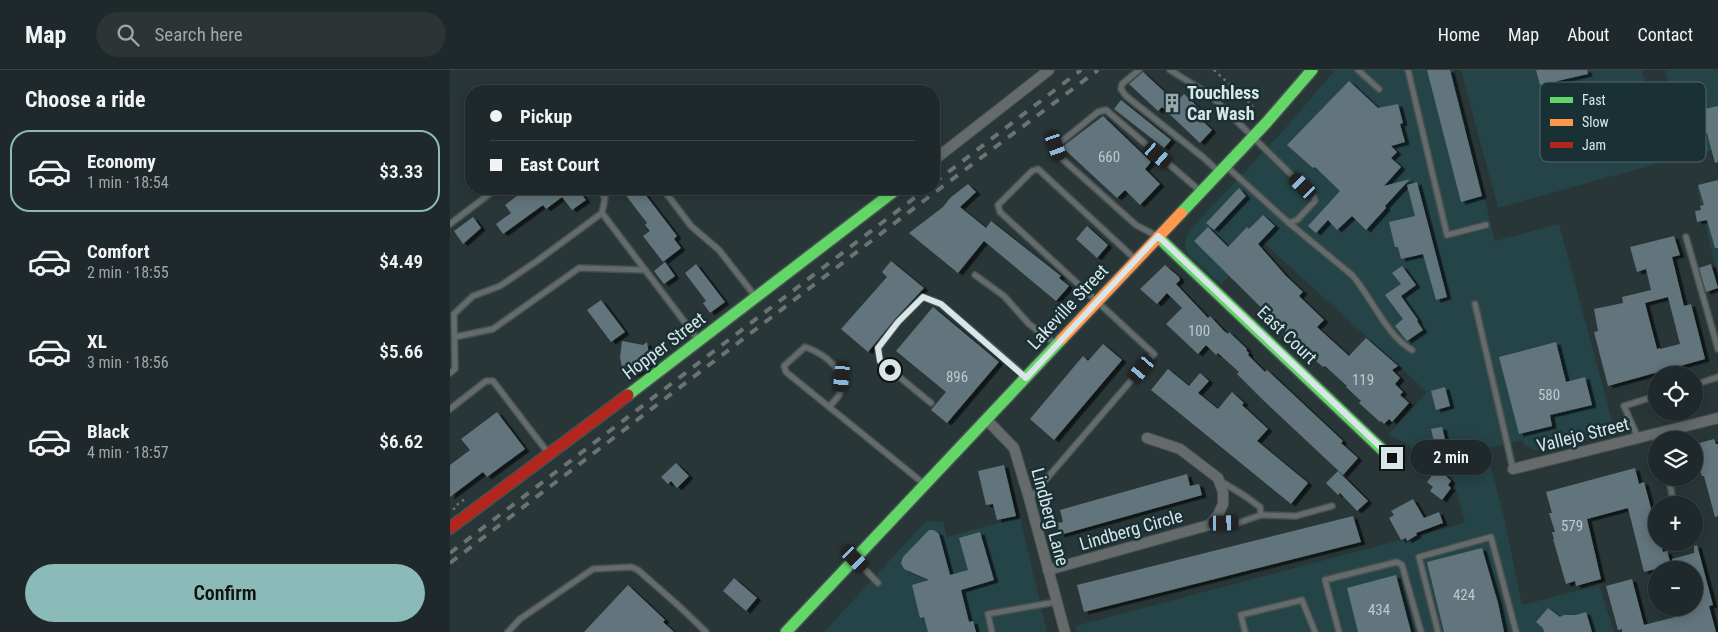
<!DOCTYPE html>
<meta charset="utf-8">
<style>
:root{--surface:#1f282a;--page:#2c3436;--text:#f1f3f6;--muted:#a1a6a8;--line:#3c4447;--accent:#8bbbb9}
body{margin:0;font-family:"Roboto Condensed",sans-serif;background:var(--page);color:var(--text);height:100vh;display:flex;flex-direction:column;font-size:19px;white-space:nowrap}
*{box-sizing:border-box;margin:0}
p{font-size:16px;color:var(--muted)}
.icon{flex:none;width:28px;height:28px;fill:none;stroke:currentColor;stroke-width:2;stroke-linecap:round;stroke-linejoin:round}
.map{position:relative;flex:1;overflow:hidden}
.details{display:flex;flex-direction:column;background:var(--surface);width:450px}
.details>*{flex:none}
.banner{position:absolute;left:15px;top:15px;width:475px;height:110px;border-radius:20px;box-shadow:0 2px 12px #0003,0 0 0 1px var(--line);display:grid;align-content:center;height:110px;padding:0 25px;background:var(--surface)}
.controls{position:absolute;left:1198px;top:296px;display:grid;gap:10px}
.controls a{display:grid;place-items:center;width:55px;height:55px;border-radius:50%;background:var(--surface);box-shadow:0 2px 12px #0003,0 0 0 1px var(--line);font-size:25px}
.end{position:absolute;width:22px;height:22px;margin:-11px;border:6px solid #d8e6e8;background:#111;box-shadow:0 0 0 2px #111}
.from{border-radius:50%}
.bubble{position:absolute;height:35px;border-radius:18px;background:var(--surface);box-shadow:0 2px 12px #0003,0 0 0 1px var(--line);font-size:16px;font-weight:600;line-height:35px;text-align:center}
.car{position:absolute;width:15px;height:30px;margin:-15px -8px;border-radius:6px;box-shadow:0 0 4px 1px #0007;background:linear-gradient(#222 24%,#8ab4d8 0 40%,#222 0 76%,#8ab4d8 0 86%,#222 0)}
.banner b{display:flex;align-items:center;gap:18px;height:48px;font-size:19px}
.banner b+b{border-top:1px solid var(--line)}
.banner i{width:12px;height:12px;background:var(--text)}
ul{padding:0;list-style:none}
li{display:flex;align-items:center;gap:15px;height:82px;margin:0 10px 8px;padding:0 15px;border:2px solid transparent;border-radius:20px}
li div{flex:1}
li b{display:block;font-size:19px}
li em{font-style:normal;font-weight:600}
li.active{border-color:var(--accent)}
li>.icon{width:45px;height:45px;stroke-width:1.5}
h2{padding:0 25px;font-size:22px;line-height:60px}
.action{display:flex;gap:10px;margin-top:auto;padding:10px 25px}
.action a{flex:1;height:58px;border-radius:30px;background:var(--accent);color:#111;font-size:20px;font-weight:600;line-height:58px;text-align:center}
header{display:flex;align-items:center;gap:30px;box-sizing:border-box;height:70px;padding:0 25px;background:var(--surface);border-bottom:1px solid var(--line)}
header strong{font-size:24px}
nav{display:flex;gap:28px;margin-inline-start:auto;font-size:18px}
.search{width:350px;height:45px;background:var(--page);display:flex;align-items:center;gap:12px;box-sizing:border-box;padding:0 18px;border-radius:28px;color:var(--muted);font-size:19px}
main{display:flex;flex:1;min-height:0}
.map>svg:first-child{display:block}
.built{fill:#254448}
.building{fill:#62747c;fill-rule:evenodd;filter:url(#shadow)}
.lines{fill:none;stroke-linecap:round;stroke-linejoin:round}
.lane-casing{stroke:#475152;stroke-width:8}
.street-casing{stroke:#475152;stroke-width:12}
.fast-casing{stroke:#475152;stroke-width:14}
.slow-casing{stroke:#475152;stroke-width:14}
.jam-casing{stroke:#475152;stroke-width:14}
.path{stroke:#6a7070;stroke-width:2.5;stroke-dasharray:2.5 4;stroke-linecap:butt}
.lane{stroke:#656b6a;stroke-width:5}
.street{stroke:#656b6a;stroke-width:10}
.fast{stroke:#63d668;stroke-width:11}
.slow{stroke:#ff974d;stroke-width:11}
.jam{stroke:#b3261e;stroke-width:11}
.rail{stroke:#6b7273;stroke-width:4;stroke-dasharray:9 9;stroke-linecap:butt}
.route{stroke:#d8e6e8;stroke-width:6}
.labels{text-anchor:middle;stroke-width:5;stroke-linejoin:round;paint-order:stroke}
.number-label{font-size:15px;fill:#bacacd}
.poi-label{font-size:18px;font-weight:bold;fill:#d8e6e8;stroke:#193134;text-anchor:start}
.street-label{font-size:18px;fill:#d8e6e8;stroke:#193134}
.key{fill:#193134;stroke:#52676a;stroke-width:1}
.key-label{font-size:14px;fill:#d8e6e8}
</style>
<header>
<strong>Map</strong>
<div class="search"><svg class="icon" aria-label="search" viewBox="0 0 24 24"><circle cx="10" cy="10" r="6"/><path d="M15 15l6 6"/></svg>Search here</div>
<nav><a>Home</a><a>Map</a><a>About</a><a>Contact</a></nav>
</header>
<main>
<section class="details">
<h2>Choose a ride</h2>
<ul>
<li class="active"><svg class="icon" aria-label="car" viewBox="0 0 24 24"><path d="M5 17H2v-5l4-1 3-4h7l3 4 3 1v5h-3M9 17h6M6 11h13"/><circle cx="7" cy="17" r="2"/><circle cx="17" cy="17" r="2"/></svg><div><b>Economy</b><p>1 min · 18:54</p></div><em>$3.33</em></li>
<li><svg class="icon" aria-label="car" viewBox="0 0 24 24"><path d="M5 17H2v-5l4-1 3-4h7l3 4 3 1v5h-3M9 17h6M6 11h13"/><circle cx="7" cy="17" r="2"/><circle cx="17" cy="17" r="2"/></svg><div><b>Comfort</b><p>2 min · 18:55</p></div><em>$4.49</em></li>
<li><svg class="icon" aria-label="car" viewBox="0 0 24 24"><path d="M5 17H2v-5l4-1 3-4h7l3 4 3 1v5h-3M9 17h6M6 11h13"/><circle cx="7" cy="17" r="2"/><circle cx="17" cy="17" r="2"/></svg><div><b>XL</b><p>3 min · 18:56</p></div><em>$5.66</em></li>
<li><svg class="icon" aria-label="car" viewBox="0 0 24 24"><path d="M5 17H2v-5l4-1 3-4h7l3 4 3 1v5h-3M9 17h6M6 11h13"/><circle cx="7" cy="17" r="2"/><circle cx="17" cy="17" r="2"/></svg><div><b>Black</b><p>4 min · 18:57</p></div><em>$6.62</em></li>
</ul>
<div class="action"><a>Confirm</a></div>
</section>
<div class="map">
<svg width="1268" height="562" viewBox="0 0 1268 562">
<defs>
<filter id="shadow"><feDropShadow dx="4.5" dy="2.5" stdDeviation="0" flood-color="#0009"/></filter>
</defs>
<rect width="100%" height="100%" fill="#293638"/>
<g class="built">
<polygon points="885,0 1003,0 1045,171 1109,154 1165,362 1093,381 1082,379 1074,375 1073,370 1036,379 1053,443 1072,535 1149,515 1164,562 627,562 625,556 1015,453 1001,400 965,394 964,388 960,376 956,373 938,365 977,322 813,172 771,214 739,185 736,179 735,173 739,161 833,61"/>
<polygon points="1011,0 1192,0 1216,91 1048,138"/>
<polygon points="1215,0 1268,0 1268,79 1237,87"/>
<polygon points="1268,111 1268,209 1247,117"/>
<polygon points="570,447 597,562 374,562 476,451 493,452 497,467"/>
</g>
<g class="building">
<polygon points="977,0 1000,0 1032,126 1011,132"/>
<polygon points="1086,0 1137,0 1138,4 1090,15"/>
<polygon points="693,2 719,26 722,22 729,29 734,24 749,38 744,43 762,60 750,73 712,37 708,41 679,14"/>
<polygon points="899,11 928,38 948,34 953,53 950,54 955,72 941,76 947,82 941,88 951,97 934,116 960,109 935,136 936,138 916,160 902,146 887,160 878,150 866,163 858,156 890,121 865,97 863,98 837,75"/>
<polygon points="671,30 721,70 714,78 664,39"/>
<polygon points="1268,36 1268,92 1265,93 1257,63 1251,65 1248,54 1255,52 1251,40"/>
<polygon points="653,46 701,92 695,99 710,114 690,135 675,120 667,128 612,77"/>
<polygon points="1268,110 1268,178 1265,178 1257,150 1247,152 1245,141 1251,140 1250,136 1254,135 1248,115"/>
<polygon points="967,112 997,227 986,230 973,184 951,189 948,177 945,177 939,152 965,146 957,115"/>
<polygon points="518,114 526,122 510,137 536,158 541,151 611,206 609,208 619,216 606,231 534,171 508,203 459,163 493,137 500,128"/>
<polygon points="789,118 796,126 764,160 756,153"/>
<polygon points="76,119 127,119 136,130 122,140 112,127 96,139 93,135 53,164 46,154 61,143 55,135"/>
<polygon points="171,119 191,119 227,166 224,169 231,178 213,192 193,166 200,161 195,155 197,153"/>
<polygon points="813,145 825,156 808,174 836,206 853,222 849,226 874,250 867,257 899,286 916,268 948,296 942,300 950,308 945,314 953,322 950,325 959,333 942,352 939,349 934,354 931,351 930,352 909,333 911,331 896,317 897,316 875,296 873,297 857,283 744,171 758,157 778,177 797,157 799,159"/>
<polygon points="23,147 31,158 13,174 4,161"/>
<polygon points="637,156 658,175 647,188 626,169"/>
<path d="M1224,166L1230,185L1222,187L1234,236L1241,234L1255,289L1158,316L1144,262L1148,261L1144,239L1173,233L1172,227L1201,220L1196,199L1187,202L1180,177ZM1218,227L1230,274L1210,279V278L1207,279L1195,233Z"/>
<polygon points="441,191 474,218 445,249 418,282 391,259 437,207 432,202"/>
<polygon points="215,192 225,206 214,214 204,201"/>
<polygon points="246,194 275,232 260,243 253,233 256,231 235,203"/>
<polygon points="1261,194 1268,218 1256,222 1249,198"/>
<polygon points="715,195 729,207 730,210 726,214 758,248 760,246 774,261 778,264 779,262 797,279 796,280 799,283 798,285 815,302 817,300 893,371 891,373 908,388 893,405 812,329 787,304 789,302 768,283 766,285 756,275 748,284 716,254 732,238 717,223 707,234 690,219"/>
<polygon points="952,196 966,215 951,226 968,250 967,251 973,260 957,271 945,256 953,249 935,225 951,214 942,203"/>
<polygon points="151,230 175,262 161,272 137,240"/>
<polygon points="483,237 549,292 497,353 481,340 496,322 446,281"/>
<polygon points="172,271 193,275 197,272 200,290 197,298 193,302 181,304 176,302 172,297 170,288"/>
<polygon points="1106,272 1116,312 1135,307 1142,335 1100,345 1102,356 1069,364 1049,287"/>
<polygon points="653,274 672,290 604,370 580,349 633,286 638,291"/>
<polygon points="718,299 739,316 750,303 759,311 748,323 768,339 782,322 794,333 792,335 818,359 807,371 858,413 841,434 701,320"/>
<polygon points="995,317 1000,336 986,340 981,321"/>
<polygon points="47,342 75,379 37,407 33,402 0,427 0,395 20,380 11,369"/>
<polygon points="992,357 998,381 987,384 981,359"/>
<polygon points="1264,369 1266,374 1268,374 1268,446 1265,447 1254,406 1252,406 1249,397 1252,397 1246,374"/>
<polygon points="226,393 239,406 227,418 221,411 218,414 211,407"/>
<polygon points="554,395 566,446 547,450 543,434 536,435 528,401"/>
<polygon points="988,398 1001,411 998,415 1001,418 992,430 980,421 983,417 977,412"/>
<polygon points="1185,398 1189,414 1194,412 1206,457 1206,472 1210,472 1213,482 1217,481 1221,495 1194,502 1178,438 1137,449 1151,509 1126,516 1125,511 1116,514 1103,469 1104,469 1102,462 1105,462 1099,443 1102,443 1096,422"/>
<polygon points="888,401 918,431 907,441 890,423 888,425 876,413"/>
<polygon points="737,404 740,416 749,414 752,425 610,465 607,453 613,452 610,440"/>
<polygon points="963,429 974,448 989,442 993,453 966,463 967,465 957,471 956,468 951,470 939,448 944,445 941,441"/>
<polygon points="903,446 911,472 634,542 627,515"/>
<polygon points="479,460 484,460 489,464 500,505 518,500 509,468 530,462 544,510 511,520 519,552 523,551 526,562 478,562 474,547 470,548 462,515 479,510 454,499 451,493 453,487"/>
<polygon points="1247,475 1263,535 1259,536 1266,562 1172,562 1172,559 1168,560 1156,516 1182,509 1194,555 1237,544 1235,538 1244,538 1244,500 1225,500 1222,489 1244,483 1244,476"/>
<polygon points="1032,478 1048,533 1054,562 994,562 977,492"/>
<polygon points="946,505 961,562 908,562 897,518"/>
<polygon points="284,508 307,528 296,541 273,521"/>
<polygon points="178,515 215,550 213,552 224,562 134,562"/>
<polygon points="1098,538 1110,547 1114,545 1126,545 1136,542 1142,562 1094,562 1093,558 1086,552"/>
</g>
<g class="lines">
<defs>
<g id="lane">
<polyline points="689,0 672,14 671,19 676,26 754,88 768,101"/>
<polyline points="720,0 760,25 864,127 865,131 847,150 839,153 776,96"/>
<polyline points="908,0 929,19"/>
<polyline points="958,0 997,165 1036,155"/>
<polyline points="149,119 155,128 152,143 249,271"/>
<polyline points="213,119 241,156 269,180 305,226"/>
<path d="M839,153L902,205C922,228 936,265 962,280"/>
<polyline points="0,154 46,119"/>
<polyline points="707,166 686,155 610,87 606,76 648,42 656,40 749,120"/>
<polyline points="1236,167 1268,279"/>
<polyline points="525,205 554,226 579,254 604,273"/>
<polyline points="1025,234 1063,399"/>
<polyline points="5,267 43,259 129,198 195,200"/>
<polyline points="0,303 5,299 4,244 23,226 50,216 87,191 152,143"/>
<polyline points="1244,315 1268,307"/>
<polyline points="481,333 430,291 428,278 448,252 473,227 491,234 574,305"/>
<path d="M379,337C382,333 387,329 389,325C401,302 373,283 355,277L334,296L336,302L473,413"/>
<polyline points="0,339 36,311 43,311 99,384"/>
<polyline points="1188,368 1174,336 1206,326"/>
<polyline points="1219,408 1222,425"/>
<polyline points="580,428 704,284 550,142 548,135 582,101 588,99 685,189"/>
<polyline points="811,445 846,446 882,436"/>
<polyline points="760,454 788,453 811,445 810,437 795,426 772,412"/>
<polyline points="406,490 428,513"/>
<polyline points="58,562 70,549 143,499 181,497 188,500 230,537 256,562"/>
<polyline points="542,562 538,544 606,532"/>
<polyline points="795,562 791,545 852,530 865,562"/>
<polyline points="889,562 875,510 947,492 952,495 971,562"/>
<polyline points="988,562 969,487 1041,467 1066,562"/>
</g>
<g id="street">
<polyline points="484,90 599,0"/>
<polyline points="537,350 564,378 579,428 615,562"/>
<polyline points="1063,399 1268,348"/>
<polyline points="598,500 759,455 768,445 773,434 773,422 768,408 730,379 697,368"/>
</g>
<g id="fast">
<polyline points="731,143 817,52 862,0"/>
<polyline points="708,167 942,389"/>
<polyline points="178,325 447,119"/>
<polyline points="336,562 612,269"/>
</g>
<polyline id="slow" points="612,269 731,143"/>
<polyline id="jam" points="0,458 178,325"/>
</defs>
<use href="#lane" class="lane-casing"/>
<use href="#street" class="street-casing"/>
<use href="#fast" class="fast-casing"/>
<use href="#slow" class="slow-casing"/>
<use href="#jam" class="jam-casing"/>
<g class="path">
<polyline points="764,0 803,36"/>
<polyline points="4,440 4,437 15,429"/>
</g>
<use href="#lane" class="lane"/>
<use href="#street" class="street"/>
<use href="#fast" class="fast"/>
<use href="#slow" class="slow"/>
<use href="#jam" class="jam"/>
<g class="rail">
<polyline points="484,113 631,0"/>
<polyline points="0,483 476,119"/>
<polyline points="0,493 484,123 648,0"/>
</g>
</g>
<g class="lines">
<polyline class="route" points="440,300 430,291 428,278 448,252 473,227 491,234 576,308 708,166 942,388"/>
</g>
<defs>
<symbol id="building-bare" viewBox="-9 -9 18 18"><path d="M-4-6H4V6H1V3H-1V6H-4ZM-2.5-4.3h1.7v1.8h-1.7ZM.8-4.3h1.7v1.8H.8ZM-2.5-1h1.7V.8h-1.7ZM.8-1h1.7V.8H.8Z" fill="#9ba8aa" stroke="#193134" stroke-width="2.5" paint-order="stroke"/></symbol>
</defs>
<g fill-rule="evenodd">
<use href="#building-bare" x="708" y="19" width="28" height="28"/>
</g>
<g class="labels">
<g class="number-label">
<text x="659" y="92">660</text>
<text x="749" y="266">100</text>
<text x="507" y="312">896</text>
<text x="913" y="315">119</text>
<text x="1099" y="330">580</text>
<text x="1122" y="461">579</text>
<text x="1014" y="530">424</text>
<text x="929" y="545">434</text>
</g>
<g class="poi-label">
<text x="737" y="29">Touchless<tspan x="737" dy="21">Car Wash</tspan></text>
</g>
<g class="street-label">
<text transform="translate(618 237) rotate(-47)" y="6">Lakeville Street</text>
<text transform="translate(837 265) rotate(44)" y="6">East Court</text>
<text transform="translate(214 276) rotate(-37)" y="6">Hopper Street</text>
<text transform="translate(1133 365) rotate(-14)" y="6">Vallejo Street</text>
<text transform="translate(600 447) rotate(75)" y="6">Lindberg Lane</text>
<text transform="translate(681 460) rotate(-16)" y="6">Lindberg Circle</text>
</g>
</g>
<rect x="1090" y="12" width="166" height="80" rx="8" class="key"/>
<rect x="1100" y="27" width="23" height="6" fill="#63d668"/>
<rect x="1100" y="49" width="23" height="7" fill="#ff974d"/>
<rect x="1100" y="72" width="23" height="6" fill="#b3261e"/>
<g class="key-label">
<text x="1132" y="35">Fast</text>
<text x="1132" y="57">Slow</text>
<text x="1132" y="80">Jam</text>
</g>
</svg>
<div class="controls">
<a><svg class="icon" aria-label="locate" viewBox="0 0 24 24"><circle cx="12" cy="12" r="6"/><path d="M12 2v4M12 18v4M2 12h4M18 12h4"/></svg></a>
<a><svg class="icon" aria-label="layers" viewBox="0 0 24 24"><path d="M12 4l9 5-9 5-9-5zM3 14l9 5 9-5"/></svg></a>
<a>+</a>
<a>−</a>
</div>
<i class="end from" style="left:440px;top:300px"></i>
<i class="end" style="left:942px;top:388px"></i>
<div class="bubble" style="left:960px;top:370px;width:82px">2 min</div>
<i class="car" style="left:606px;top:76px;rotate:161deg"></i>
<i class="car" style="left:708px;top:85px;rotate:131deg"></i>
<i class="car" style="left:853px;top:116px;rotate:314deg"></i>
<i class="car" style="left:692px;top:299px;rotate:220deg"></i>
<i class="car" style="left:392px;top:307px;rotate:185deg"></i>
<i class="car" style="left:774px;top:453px;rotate:89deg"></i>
<i class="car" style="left:405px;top:489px;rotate:136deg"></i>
<div class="banner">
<b><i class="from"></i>Pickup</b>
<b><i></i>East Court</b>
</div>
</div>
</main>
